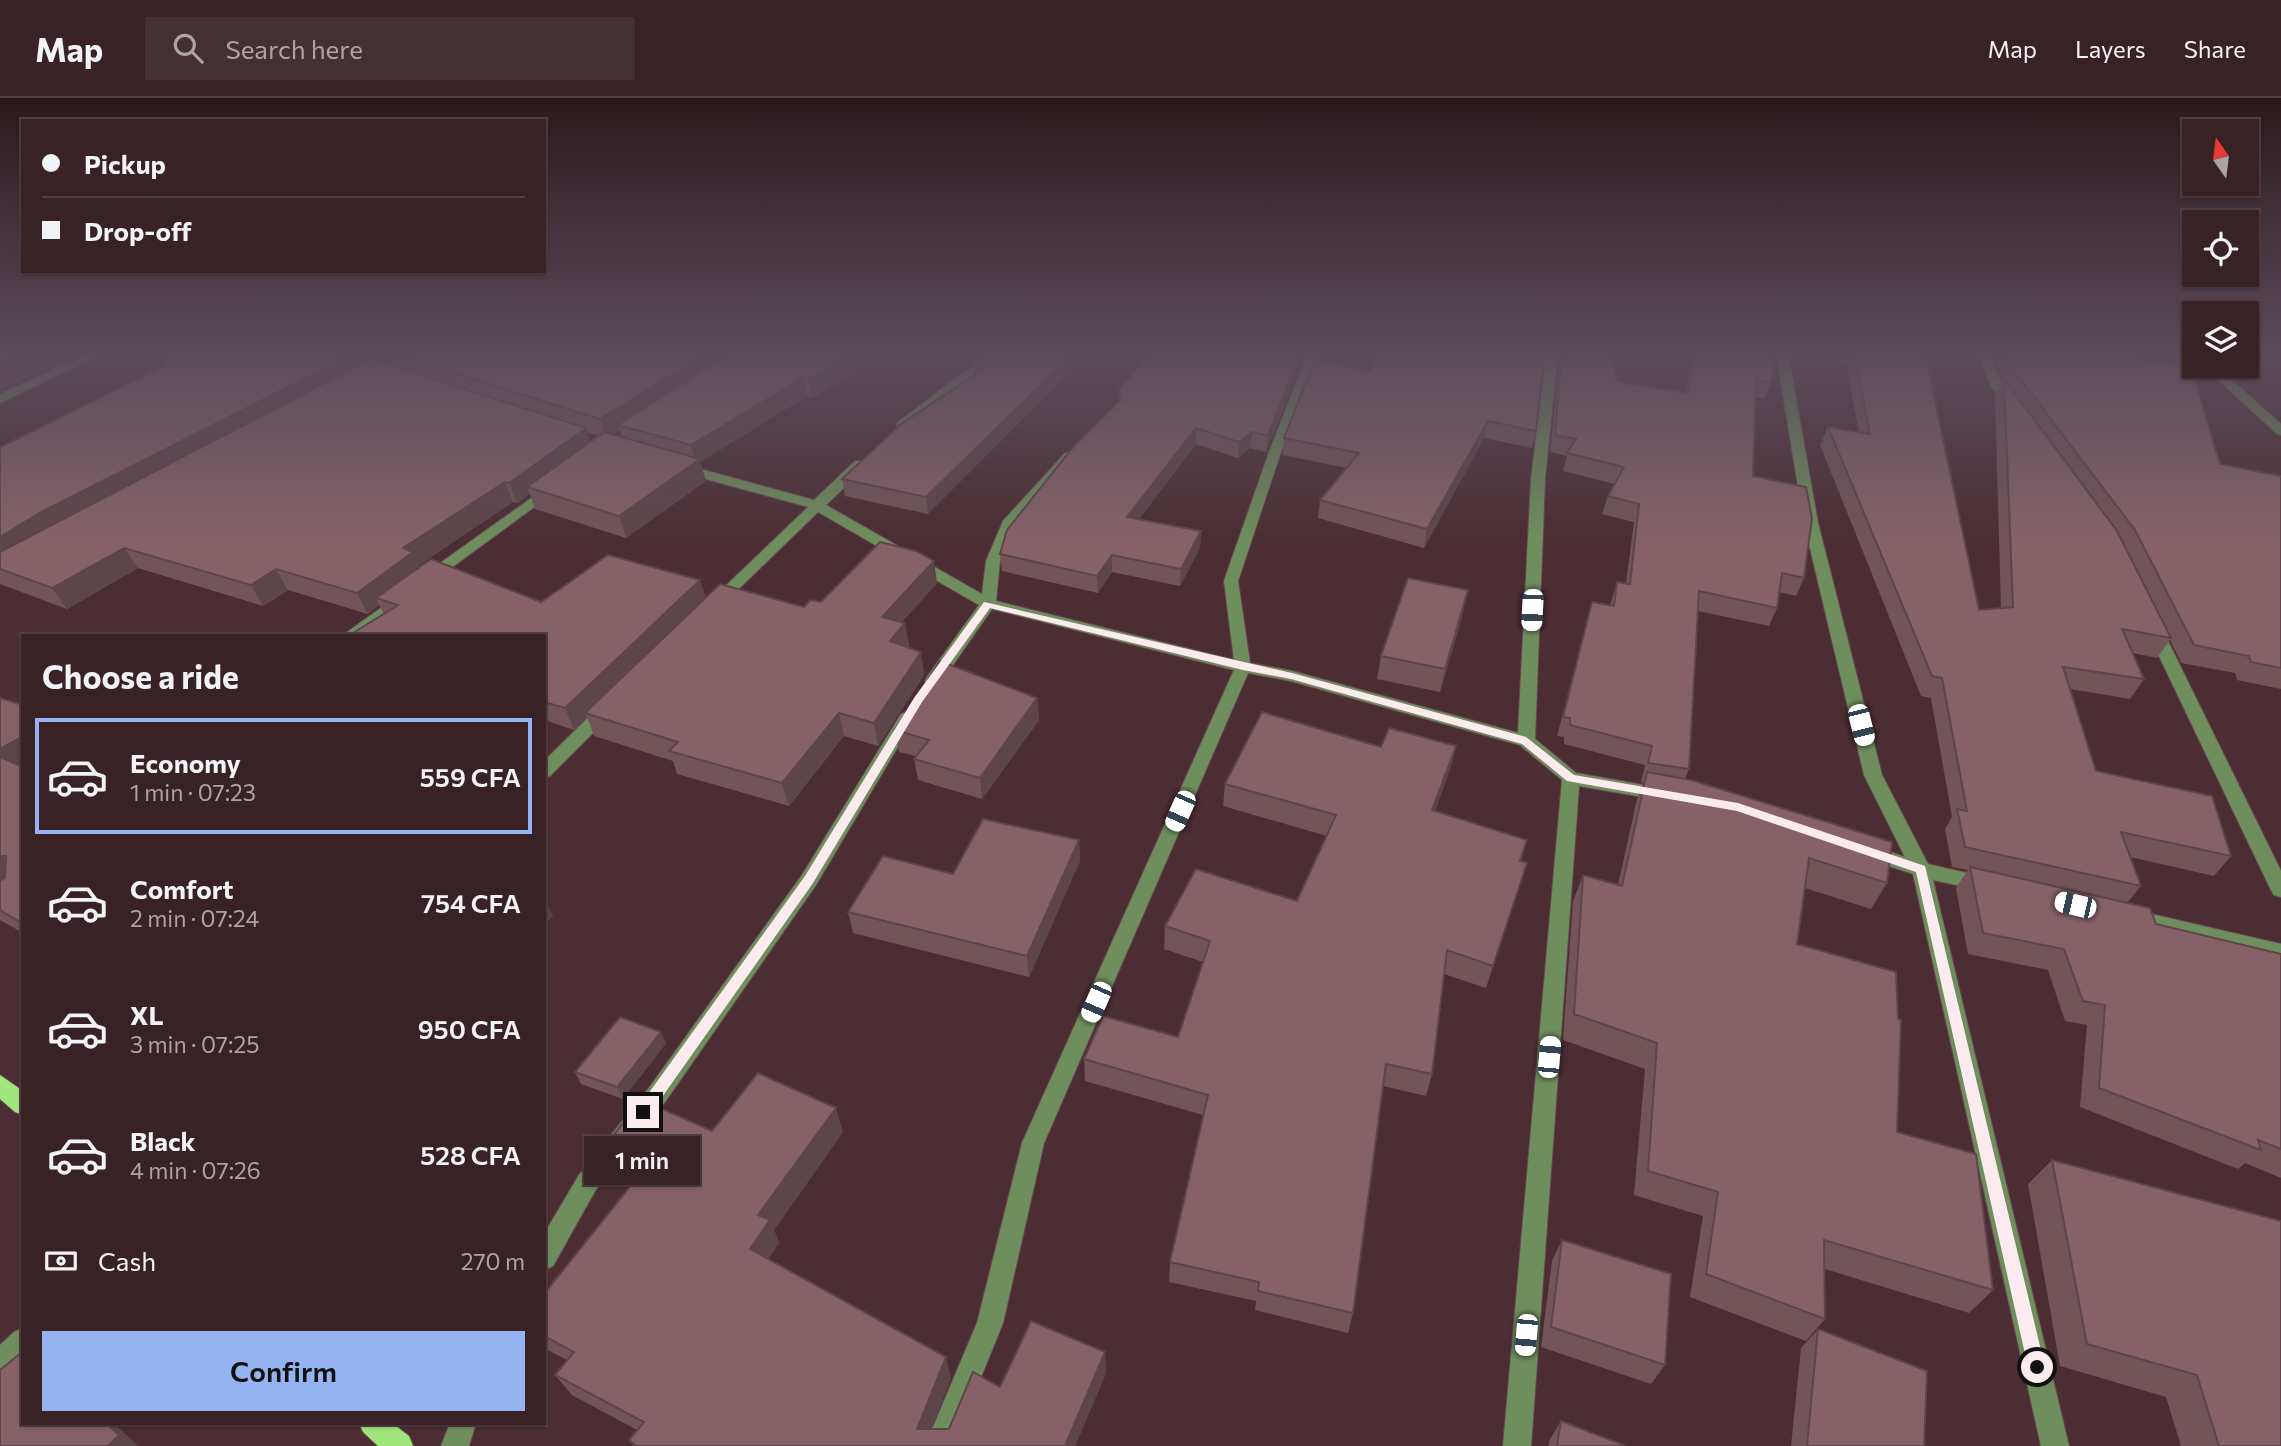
<!DOCTYPE html>
<meta charset="utf-8">
<style>
:root{--surface:#392226;--page:#442f32;--text:#f1f3f6;--muted:#aba4a7;--line:#533f43;--accent:#95b2f1}
body{margin:0;font-family:Commissioner,sans-serif;background:var(--page);color:var(--text);height:100vh;display:flex;flex-direction:column;font-size:26px;white-space:nowrap}
*{box-sizing:border-box;margin:0}
p{font-size:23px;color:var(--muted)}
.icon{flex:none;width:38px;height:38px;fill:none;stroke:currentColor;stroke-width:2;stroke-linecap:round;stroke-linejoin:round}
.map{position:relative;flex:1;overflow:hidden}
.details{position:absolute;left:21px;top:536px;width:525px;height:791px;display:flex;flex-direction:column;background:var(--surface);border-radius:0px;box-shadow:0 2px 5px #0004,0 0 0 2px var(--line)}
.details>*{flex:none}
.banner{position:absolute;left:21px;top:21px;width:525px;height:154px;border-radius:0px;box-shadow:0 2px 5px #0004,0 0 0 2px var(--line);display:grid;align-content:center;height:154px;padding:0 21px;background:var(--surface)}
.needle{width:46px;rotate:346deg}
.controls{position:absolute;left:2182px;top:21px;display:grid;gap:14px}
.controls a{display:grid;place-items:center;width:77px;height:77px;border-radius:0px;background:var(--surface);box-shadow:0 2px 5px #0004,0 0 0 2px var(--line);font-size:35px}
.end{position:absolute;width:32px;height:32px;margin:-16px;border:9px solid #fcebee;background:#111;box-shadow:0 0 0 4px #111}
.from{border-radius:50%}
.bubble{position:absolute;height:49px;border-radius:0px;background:var(--surface);box-shadow:0 2px 5px #0004,0 0 0 2px var(--line);font-size:23px;font-weight:600;line-height:49px;text-align:center}
.car{position:absolute;width:21px;height:42px;margin:-21px -10px;border-radius:9px;box-shadow:0 0 5px 2px #0007;background:linear-gradient(#fff 24%,#345 0 40%,#fff 0 76%,#345 0 86%,#fff 0)}
.banner b{display:flex;align-items:center;gap:24px;height:66px;font-size:26px}
.banner b+b{border-top:2px solid var(--line)}
.banner i{width:18px;height:18px;background:var(--text)}
ul{padding:0;list-style:none}
li{display:flex;align-items:center;gap:21px;height:116px;margin:0 14px 10px;padding:0 7px;border:4px solid transparent;border-radius:0px}
li div{flex:1}
li b{display:block;font-size:26px}
li em{font-style:normal;font-weight:600}
li.active{border-color:var(--accent)}
li>.icon{width:63px;height:63px;stroke-width:1.5}
h2{padding:0 21px;font-size:32px;line-height:84px}
.pay{display:flex;align-items:center;gap:18px;height:77px;padding:0 21px;font-size:26px}
.pay p{margin-inline-start:auto}
.button{display:flex;gap:14px;margin-top:auto;padding:14px 21px}
.button a{flex:1;height:80px;border-radius:0px;background:var(--accent);color:#111;font-size:28px;font-weight:600;line-height:80px;text-align:center}
header{display:flex;align-items:center;gap:42px;box-sizing:border-box;height:98px;padding:0 35px;background:var(--surface);border-bottom:2px solid var(--line)}
header strong{font-size:33px}
nav{display:flex;gap:38px;margin-inline-start:auto;font-size:24px}
.search{width:490px;height:63px;background:var(--page);display:flex;align-items:center;gap:18px;box-sizing:border-box;padding:0 24px;border-radius:0px;color:var(--muted);font-size:26px}
.map>svg:first-child{display:block}
.lines{fill:none;stroke-linecap:round;stroke-linejoin:round}
.minor-casing{stroke:#684b51;stroke-width:2}
.major-casing{stroke:#684b51;stroke-width:2}
.minor{fill:#6e8f5d;fill-rule:evenodd}
.major{fill:#a1e67c;fill-rule:evenodd}
.wall{fill:#735459;fill-rule:evenodd}
.shaded-wall{fill:#5e4549}
.building{fill:#866268;stroke:#5e4549;stroke-width:2}
.route{fill:#fcebee}
</style>
<header>
<strong>Map</strong>
<div class="search"><svg class="icon" aria-label="search" viewBox="0 0 24 24"><circle cx="10" cy="10" r="6"/><path d="M15 15l6 6"/></svg>Search here</div>
<nav><a>Map</a><a>Layers</a><a>Share</a></nav>
</header>
<div class="map">
<svg width="2281" height="1348" viewBox="0 0 2281 1348">
<rect width="100%" height="100%" fill="#4c2d33"/>
<g class="lines">
<defs>
<g id="minor">
<polygon points="89,255 104,255 0,305 0,296"/>
<polygon points="1000,255 1014,255 970,281 905,331 897,331 897,325 962,275"/>
<polygon points="1311,255 1323,255 1316,263 1281,354 1238,483 1250,565 1292,573 1518,635 1531,381 1546,255 1558,255 1545,381 1535,641 1576,675 1661,690 1667,692 1670,696 1667,700 1661,702 1579,688 1531,1348 1503,1348 1562,682 1520,647 1291,583 1248,575 1044,1045 1003,1225 953,1348 925,1348 977,1225 1022,1045 1234,572 992,511 939,587 927,587 925,583 927,579 979,507 818,414 722,507 712,507 709,504 712,501 808,409 677,373 675,370 682,366 814,402 855,363 865,363 865,369 826,407 982,496 986,463 1003,423 1065,355 1075,355 1075,361 1016,424 1000,463 996,503 1234,562 1224,483 1269,354 1305,262"/>
<polygon points="1776,255 1788,255 1818,425 1882,677 1928,766 1984,779 1991,781 1994,786 1991,791 1984,793 1933,782 2069,1348 2041,1348 1913,776 1863,759 1861,754 1863,749 1870,747 1905,759 1864,677 1804,425"/>
<polygon points="1977,255 1989,255 2002,287 2019,310 2017,313 2009,313 1990,287"/>
<polygon points="2203,268 2216,268 2281,326 2281,337 2277,336"/>
<polygon points="551,386 558,390 556,393 432,484 422,484 420,481 422,478"/>
<polygon points="402,495 410,500 407,503 361,537 343,537"/>
<polygon points="2154,526 2162,531 2281,773 2281,799 2274,797 2271,792 2146,531"/>
<polygon points="606,607 614,612 612,616 550,678 544,680 544,663 600,608"/>
<polygon points="907,614 915,620 816,787 665,1004 595,1093 553,1168 544,1172 544,1136 579,1077 649,990 802,777 901,616"/>
<polygon points="2134,812 2281,846 2281,862 2127,825 2124,820 2127,815"/>
<polygon points="23,1230 23,1261 9,1273 0,1277 0,1247 14,1234"/>
<polygon points="450,1325 476,1325 469,1348 441,1348"/>
</g>
<g id="major">
<polygon points="0,977 23,993 23,1017 15,1014 0,1001"/>
<polygon points="359,1325 392,1325 409,1338 413,1348 378,1348 363,1334"/>
</g>
</defs>
<use href="#minor" class="minor-casing"/>
<use href="#major" class="major-casing"/>
<use href="#minor" class="minor"/>
<use href="#major" class="major"/>
</g>
<g class="wall">
<path d="M161,255H889L812,300L807,298L700,364L706,383L626,440L535,411L530,396L517,405L513,404L419,467L420,468L541,504L706,500L804,509L821,504L937,485L902,524L905,525L909,548L907,549L921,554L924,577L878,648L844,638L789,708L677,676L673,663L594,638L587,619L574,632L544,622V537L384,516L379,507L368,516L288,492L263,508L138,470L67,511L0,486V349L167,267ZM389,260L393,268L381,264ZM620,332L622,339L612,337ZM587,334L599,338L590,344Z"/>
<polygon points="991,255 928,416 845,398 842,381 974,278 972,266"/>
<polygon points="1560,255 1612,255 1617,284 1686,294 1693,255 1775,255 1771,284 1764,301 1755,299 1753,378 1804,480 1796,498 1779,494 1777,510 1769,528 1698,513 1689,671 1685,681 1887,785 1871,811 1805,790 1797,846 1897,1034 1993,1192 1969,1215 1825,1171 1825,1221 1806,1243 1690,1199 1703,1118 1634,1097 1645,971 1563,942 1573,803 1583,777 1618,787 1637,701 1643,684 1641,684 1645,667 1564,646 1564,639 1557,638 1592,504 1610,508 1617,484 1626,485 1634,424 1602,416 1608,398 1615,386 1563,373 1567,358 1550,354"/>
<polygon points="1816,255 1925,255 1979,512 2001,510 1995,299 2003,283 1994,261 1994,255 2138,255 2138,262 2220,366 2281,378 2281,591 2237,582 2235,575 2181,565 2170,542 2157,560 2133,555 2144,581 2130,601 2070,591 2096,673 2231,758 2214,778 2130,759 2141,788 2127,805 2156,826 2281,856 2281,1080 2245,1065 2238,1071 2080,1009 2087,927 2065,923 2048,872 1968,856 1956,790 1968,772 1952,769 1945,731 1952,719 1931,600 1921,598 1820,347 1828,329 1859,334 1846,265 1816,260"/>
<polygon points="1299,258 1298,274 1266,354 1250,350 1238,360 1196,346 1139,421 1201,433 1200,450 1180,488 1112,474 1098,495 1002,473 1000,456 1119,303 1119,292"/>
<polygon points="1370,273 1536,333 1532,350 1484,340 1424,450 1318,420 1320,402 1347,370 1283,357 1284,340"/>
<polygon points="1463,515 1440,594 1377,581 1381,558"/>
<polygon points="0,600 23,607 23,835 0,822"/>
<polygon points="1037,600 1039,622 982,701 918,682 914,661 916,658 899,654 895,632"/>
<polygon points="1456,648 1450,671 1435,713 1521,763 1527,765 1486,890 1444,876 1432,976 1426,998 1383,988 1353,1215 1348,1235 1255,1212 1256,1203 1169,1184 1170,1164 1203,1017 1085,983 1084,961 1178,939 1203,864 1164,851 1165,828 1297,803 1327,738 1223,708 1225,686 1381,649"/>
<polygon points="1079,742 1080,763 1029,879 853,835 848,814 953,776"/>
<polygon points="666,945 623,1001 581,986 575,974"/>
<polygon points="712,1033 843,1034 774,1132 779,1145 768,1161 951,1280 931,1331 949,1331 1000,1289 1105,1254 1106,1275 1075,1348 633,1348 629,1342 637,1332 572,1297 555,1277 567,1262 544,1250 544,1196 646,1068 627,1060 614,1036"/>
<polygon points="2052,1062 2281,1348 2181,1348 2166,1299 2060,1268 2028,1086"/>
<polygon points="1562,1142 1665,1267 1651,1286 1541,1249 1552,1163"/>
<polygon points="1818,1231 1924,1348 1791,1348 1801,1250"/>
<polygon points="1561,1323 1626,1348 1548,1348 1550,1341"/>
</g>
<g class="shaded-wall">
<polygon points="29,255 83,255 0,292 0,268"/>
<polygon points="355,255 387,255 389,260 57,434 0,469 0,439 43,413"/>
<polygon points="706,255 740,255 618,327 620,332 607,340 600,321"/>
<polygon points="854,255 889,255 812,300 808,281"/>
<polygon points="1073,255 1089,255 928,416 926,399"/>
<polygon points="1299,258 1298,274 1266,354 1268,337"/>
<polygon points="804,279 807,298 700,364 706,383 626,440 619,418 695,364 691,347"/>
<polygon points="1488,323 1484,340 1424,450 1427,431"/>
<polygon points="586,330 592,350 527,389 530,396 517,405 509,385"/>
<polygon points="1196,330 1196,346 1127,436 1127,419"/>
<polygon points="1252,334 1250,350 1238,360 1239,344"/>
<polygon points="505,384 513,404 419,467 423,475 376,500 379,507 368,516 357,495 403,450"/>
<polygon points="1201,433 1200,450 1180,488 1181,471"/>
<polygon points="124,450 138,470 67,511 52,490"/>
<polygon points="1112,457 1112,474 1098,495 1097,478"/>
<polygon points="934,463 937,485 886,542 882,519"/>
<polygon points="276,471 288,492 263,508 251,487"/>
<polygon points="700,482 707,503 585,615 587,619 574,632 565,610"/>
<polygon points="1468,492 1463,515 1440,594 1445,571"/>
<polygon points="905,525 909,548 894,565 890,543"/>
<polygon points="921,554 924,577 878,648 874,625"/>
<polygon points="1037,600 1039,622 982,701 980,680"/>
<polygon points="839,615 844,638 789,708 782,685"/>
<polygon points="23,638 23,670 0,659 0,651"/>
<polygon points="1456,648 1450,671 1427,735 1432,712"/>
<polygon points="1079,742 1080,763 1029,879 1027,858"/>
<polygon points="2,758 22,779 0,792 0,759"/>
<polygon points="544,801 553,818 544,827"/>
<polygon points="544,856 547,862 544,866"/>
<polygon points="661,934 666,945 623,1001 617,989"/>
<polygon points="836,1010 843,1034 774,1132 779,1145 760,1173 750,1151 758,1117"/>
<polygon points="1105,1254 1106,1275 1075,1348 1065,1348"/>
<polygon points="946,1259 951,1280 924,1348 917,1331"/>
<polygon points="106,1325 113,1325 139,1348 108,1348"/>
</g>
<g class="building">
<polygon points="0,255 29,255 0,268"/>
<polygon points="161,255 355,255 43,413 0,439 0,349 167,267"/>
<polygon points="393,255 706,255 600,321"/>
<polygon points="731,255 854,255 808,281 804,279 691,347 618,327"/>
<polygon points="991,255 1073,255 926,399 842,381 901,326 985,270 972,266"/>
<polygon points="1149,255 1284,255 1299,258 1268,337 1252,334 1239,344 1196,330 1127,419 1201,433 1181,471 1112,457 1097,478 1000,456 1007,432 1074,348 1121,302 1119,292"/>
<polygon points="1378,255 1545,255 1536,333 1488,323 1427,431 1320,402 1359,355 1284,340 1315,261 1370,273"/>
<polygon points="1562,255 1612,255 1617,284 1688,295 1695,255 1775,255 1771,284 1756,282 1753,378 1806,389 1812,420 1804,480 1782,475 1777,510 1699,493 1689,671 1648,665 1652,648 1570,627 1570,620 1563,619 1592,504 1614,508 1617,484 1630,486 1639,406 1608,398 1624,369 1567,355 1576,341 1555,337"/>
<polygon points="1854,255 1925,255 1979,512 2013,509 2004,281 2117,433 2171,540 2122,531 2144,581 2063,569 2096,673 2212,698 2231,758 2121,734 2141,788 1965,749 1957,711 1967,713 1942,580 1932,578 1828,329 1870,336"/>
<polygon points="2006,255 2138,255 2138,262 2191,270 2220,366 2281,378 2281,570 2251,564 2249,558 2194,547 2135,432 2012,270"/>
<polygon points="371,261 586,330 509,385 505,384 403,450 413,454 357,495 276,471 251,487 124,450 52,490 0,471 0,454"/>
<polygon points="604,334 700,361 619,418 527,389"/>
<polygon points="880,444 916,453 934,463 882,519 905,525 890,543 921,554 874,625 839,615 782,685 669,653 678,644 585,615 720,486 804,509 810,502 821,504"/>
<polygon points="608,457 700,482 565,610 544,604 544,537 350,537 398,507 376,500 431,461 541,504"/>
<polygon points="1408,480 1468,492 1445,571 1381,558"/>
<polygon points="940,563 1037,600 980,680 914,661 929,642 895,632"/>
<polygon points="0,600 23,607 23,638 0,651"/>
<polygon points="1262,614 1381,649 1389,630 1456,648 1432,712 1527,742 1520,763 1527,765 1493,868 1447,852 1432,976 1386,966 1353,1215 1258,1193 1259,1184 1170,1164 1208,997 1084,961 1103,918 1178,939 1210,843 1165,828 1196,771 1297,803 1336,717 1225,686"/>
<polygon points="0,659 23,669 23,826 0,812 0,783 5,780 6,758 2,758 0,759"/>
<polygon points="1647,674 1691,682 1892,744 1887,785 1809,760 1797,846 1896,874 1898,921 1901,922 1897,1034 1976,1056 1993,1192 1824,1142 1825,1221 1706,1176 1718,1094 1648,1073 1657,945 1574,916 1583,777 1622,788"/>
<polygon points="983,721 1079,742 1027,858 848,814 883,758 953,776"/>
<polygon points="1970,769 2150,810 2156,826 2281,856 2281,1051 2258,1042 2261,1052 2099,990 2105,907 2083,903 2064,851 1983,835"/>
<polygon points="620,919 661,934 617,989 575,974"/>
<polygon points="758,975 836,1010 758,1117 770,1122 750,1151 946,1259 917,1331 949,1331 973,1274 1000,1289 1031,1223 1105,1254 1065,1348 636,1348 629,1342 644,1324 555,1277 574,1254 544,1238 544,1196 657,1055 614,1036 642,1002 712,1033"/>
<polygon points="2052,1062 2281,1123 2281,1348 2219,1348 2197,1277 2087,1246"/>
<polygon points="1562,1142 1671,1176 1665,1267 1551,1229"/>
<polygon points="1818,1231 1927,1273 1924,1348 1807,1348"/>
<polygon points="23,1253 23,1325 106,1325 119,1337 108,1348 0,1348 0,1272"/>
<polygon points="1561,1323 1626,1348 1557,1348"/>
</g>
<linearGradient id="sky" x2="0" y2="1"><stop stop-color="#2a191c"/><stop offset="0.58" stop-color="#5b4c5b"/><stop offset="1" stop-color="#5b4c5b" stop-opacity="0"/></linearGradient>
<rect width="2281" height="443" fill="url(#sky)"/>
<polygon class="route" points="984,504 1292,575 1526,639 1574,677 1738,705 1925,768 2045,1269 2043,1275 2037,1278 2031,1275 2028,1269 1916,774 1737,713 1567,683 1522,646 1291,581 1243,572 990,510 922,604 813,785 648,1019 638,1019 636,1014 638,1010 805,778 914,600"/>
</svg>
<div class="controls">
<a><svg class="needle" viewBox="-14 -14 28 28"><path d="M0-13l5 13h-10z" fill="#e53935"/><path d="M0 13l5-13h-10z" fill="#aba4a7"/></svg></a>
<a><svg class="icon" aria-label="locate" viewBox="0 0 24 24"><circle cx="12" cy="12" r="6"/><path d="M12 2v4M12 18v4M2 12h4M18 12h4"/></svg></a>
<a><svg class="icon" aria-label="layers" viewBox="0 0 24 24"><path d="M12 4l9 5-9 5-9-5zM3 14l9 5 9-5"/></svg></a>
</div>
<i class="end from" style="left:2037px;top:1269px"></i>
<i class="end" style="left:643px;top:1014px"></i>
<div class="bubble" style="left:584px;top:1038px;width:116px">1 min</div>
<i class="car" style="left:1532px;top:512px;rotate:183deg"></i>
<i class="car" style="left:1861px;top:627px;rotate:166deg"></i>
<i class="car" style="left:1180px;top:713px;rotate:204deg"></i>
<i class="car" style="left:2075px;top:807px;rotate:283deg"></i>
<i class="car" style="left:1096px;top:904px;rotate:204deg"></i>
<i class="car" style="left:1549px;top:959px;rotate:5deg"></i>
<i class="car" style="left:1526px;top:1237px;rotate:185deg"></i>
<div class="banner">
<b><i class="from"></i>Pickup</b>
<b><i></i>Drop-off</b>
</div>
<section class="details">
<h2>Choose a ride</h2>
<ul>
<li class="active"><svg class="icon" aria-label="car" viewBox="0 0 24 24"><path d="M5 17H2v-5l4-1 3-4h7l3 4 3 1v5h-3M9 17h6M6 11h13"/><circle cx="7" cy="17" r="2"/><circle cx="17" cy="17" r="2"/></svg><div><b>Economy</b><p>1 min · 07:23</p></div><em>559 CFA</em></li>
<li><svg class="icon" aria-label="car" viewBox="0 0 24 24"><path d="M5 17H2v-5l4-1 3-4h7l3 4 3 1v5h-3M9 17h6M6 11h13"/><circle cx="7" cy="17" r="2"/><circle cx="17" cy="17" r="2"/></svg><div><b>Comfort</b><p>2 min · 07:24</p></div><em>754 CFA</em></li>
<li><svg class="icon" aria-label="car" viewBox="0 0 24 24"><path d="M5 17H2v-5l4-1 3-4h7l3 4 3 1v5h-3M9 17h6M6 11h13"/><circle cx="7" cy="17" r="2"/><circle cx="17" cy="17" r="2"/></svg><div><b>XL</b><p>3 min · 07:25</p></div><em>950 CFA</em></li>
<li><svg class="icon" aria-label="car" viewBox="0 0 24 24"><path d="M5 17H2v-5l4-1 3-4h7l3 4 3 1v5h-3M9 17h6M6 11h13"/><circle cx="7" cy="17" r="2"/><circle cx="17" cy="17" r="2"/></svg><div><b>Black</b><p>4 min · 07:26</p></div><em>528 CFA</em></li>
</ul>
<div class="pay"><svg class="icon" aria-label="cash" viewBox="0 0 24 24"><path d="M3 7h18v10H3z"/><circle cx="12" cy="12" r="2"/></svg>Cash<p>270 m</p></div>
<div class="button"><a>Confirm</a></div>
</section>
</div>
